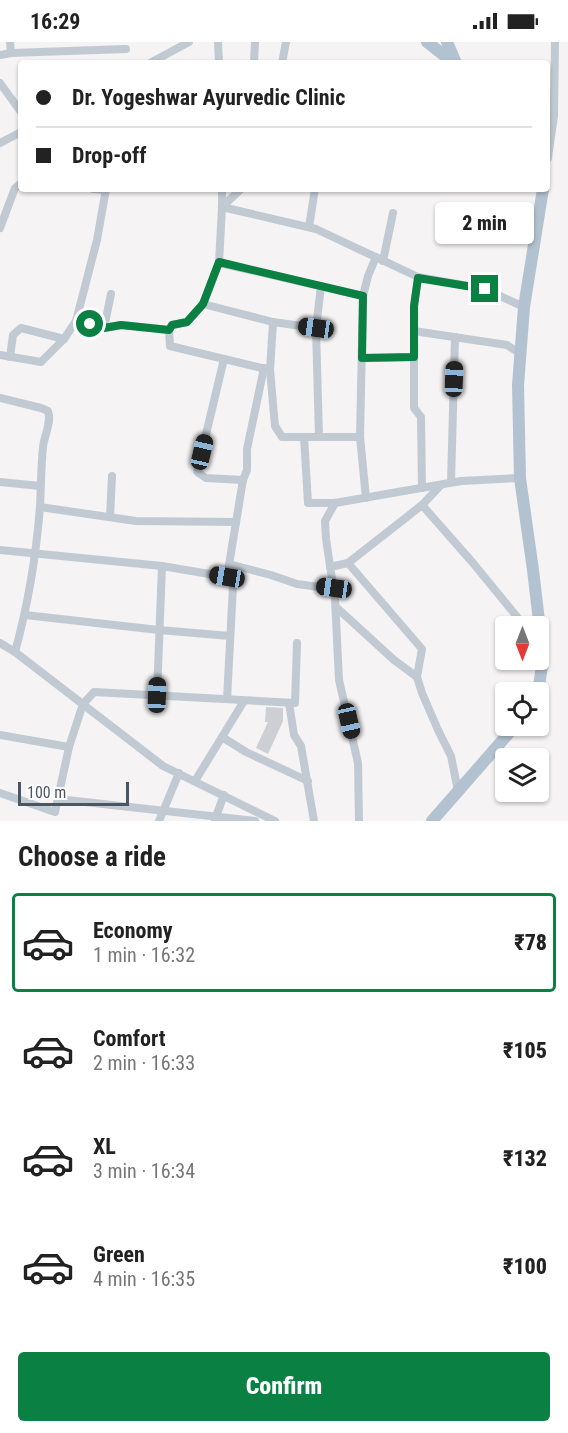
<!DOCTYPE html>
<meta charset="utf-8">
<style>
:root{--surface:#fff;--page:#f6f6f6;--text:#222;--muted:#767676;--line:#e0e0e0;--accent:#0b8043}
body{margin:0;font-family:"Roboto Condensed",sans-serif;background:var(--page);color:var(--text);height:100vh;display:flex;flex-direction:column;font-size:22px;white-space:nowrap}
*{box-sizing:border-box;margin:0}
p{font-size:20px;color:var(--muted)}
.icon{flex:none;width:33px;height:33px;fill:none;stroke:currentColor;stroke-width:2;stroke-linecap:round;stroke-linejoin:round}
.map{position:relative;height:779px;overflow:hidden}
.drawer{display:flex;flex-direction:column;background:var(--surface);flex:1}
.drawer>*{flex:none}
.guide{position:absolute;left:18px;top:18px;width:532px;height:132px;border-radius:6px;box-shadow:0 2px 4px #0004;display:grid;align-content:center;height:132px;padding:0 18px;background:var(--surface)}
.needle{width:39px;rotate:180deg}
.fabs{position:absolute;left:495px;top:574px;display:grid;gap:12px}
.fabs a{display:grid;place-items:center;width:54px;height:54px;border-radius:6px;background:var(--surface);box-shadow:0 2px 4px #0004;font-size:30px}
.scale{position:absolute;left:18px;bottom:15px;width:111px;box-sizing:border-box;padding-left:6px;border:3px solid #4a5661;border-top:0;font-size:16px;line-height:21px;white-space:nowrap;color:#4a5661;-webkit-text-stroke:4px #fff;paint-order:stroke}
.end{position:absolute;width:27px;height:27px;margin:-14px;border:8px solid #0b8043;background:#fff;box-shadow:0 0 0 3px #fff}
.from{border-radius:50%}
.bubble{position:absolute;height:42px;border-radius:6px;background:var(--surface);box-shadow:0 2px 4px #0004;font-size:20px;font-weight:800;line-height:42px;text-align:center}
.car{position:absolute;width:18px;height:36px;margin:-18px -9px;border-radius:8px;box-shadow:0 0 4px 2px #0007;background:linear-gradient(#222 24%,#8ab4d8 0 40%,#222 0 76%,#8ab4d8 0 86%,#222 0)}
.guide b{display:flex;align-items:center;gap:21px;height:57px;font-size:22px}
.guide b+b{border-top:2px solid var(--line)}
.guide i{width:15px;height:15px;background:var(--text)}
ul{padding:0;list-style:none}
li{display:flex;align-items:center;gap:18px;height:99px;margin:0 12px 9px;padding:0 6px;border:3px solid transparent;border-radius:6px}
li div{flex:1}
li b{display:block;font-size:22px}
li em{font-style:normal;font-weight:800}
li.active{border-color:var(--accent)}
li>.icon{width:54px;height:54px;stroke-width:1.5}
h2{padding:0 18px;font-size:27px;line-height:72px}
.action{display:flex;gap:12px;margin-top:auto;padding:12px 18px}
.action a{flex:1;height:69px;border-radius:6px;background:var(--accent);color:#fff;font-size:24px;font-weight:800;line-height:69px;text-align:center}
.status{display:flex;justify-content:space-between;align-items:center;height:42px;padding:0 30px;background:var(--surface);direction:ltr}
.status svg{height:16px;fill:currentColor}
.map>svg:first-child{display:block}
.building{fill:#cdcfd5}
.lines{fill:none;stroke-linecap:round;stroke-linejoin:round}
.minor{stroke:#c1cad2;stroke-width:8}
.primary{stroke:#b3c2d1;stroke-width:12}
.route{stroke:#0b8043;stroke-width:8}
</style>
<div class="status"><b>16:29</b><svg viewBox="0 0 49 12"><path d="M0 12V9h3v3zM5 12V6h3v6zM10 12V3h3v9zM15 12V0h3v12zM26 1h20v11H26zM47 4h2v5h-2z"/></svg></div>
<div class="map">
<svg width="568" height="779" viewBox="0 0 568 779">
<rect width="100%" height="100%" fill="#f5f3f3"/>
<polygon class="building" points="266,665 283,666 283,679 268,712 256,706 268,680 265,680"/>
<g class="lines">
<g class="minor">
<polyline points="10,0 11,11"/>
<polyline points="218,0 219,21"/>
<polyline points="0,13 11,11 126,7"/>
<polyline points="150,21 189,0"/>
<polyline points="254,21 255,0"/>
<polyline points="282,21 286,0"/>
<polyline points="0,41 21,70"/>
<polyline points="0,101 21,90"/>
<polyline points="548,116 554,74 555,0"/>
<polyline points="93,147 106,148"/>
<polyline points="106,147 97,198 76,279 104,286 121,283 169,288 170,304 270,328"/>
<polyline points="222,165 316,187 418,235 485,247 524,265"/>
<polyline points="222,165 241,147"/>
<polyline points="309,185 315,147"/>
<polyline points="0,186 15,146 21,141"/>
<polyline points="383,219 393,171"/>
<polyline points="219,221 363,254"/>
<polyline points="418,235 414,264 414,366 421,375 422,446"/>
<polyline points="203,262 273,280 316,286"/>
<polyline points="273,280 270,328 275,384 282,395 360,395"/>
<polyline points="104,286 111,252"/>
<polyline points="169,288 172,283 187,280 203,262 219,221 222,165 222,147"/>
<polyline points="414,289 507,303 521,312"/>
<polyline points="0,313 41,320 64,297 76,279"/>
<polyline points="10,315 13,293 21,286 64,297"/>
<polyline points="362,316 414,315"/>
<polyline points="224,317 197,430 206,436 243,438"/>
<path d="M0,356L41,366L48,369C52,380 44,394 43,405C41,425 41,445 40,465C36,514 28,563 15,610"/>
<polyline points="304,395 308,461 335,461 461,439 520,436"/>
<polyline points="319,395 316,286 321,244"/>
<polyline points="0,440 40,444"/>
<polyline points="451,440 455,295"/>
<polyline points="366,456 360,395 363,254 368,234 376,215"/>
<polyline points="335,461 325,479 326,497 335,557 339,638 358,721 359,779"/>
<polyline points="422,463 473,521 518,576"/>
<polyline points="40,465 136,479 236,480"/>
<polyline points="110,475 112,434"/>
<polyline points="0,508 162,524 227,535"/>
<polyline points="348,521 422,607 417,635 422,651 438,688 451,714 458,749"/>
<polyline points="229,522 271,533 297,542 334,547"/>
<polyline points="330,525 348,521 422,463 441,443"/>
<polyline points="336,565 394,618 417,635"/>
<polyline points="25,573 159,588 230,594"/>
<polyline points="0,601 15,610 163,724 275,779"/>
<polyline points="157,653 162,524"/>
<polyline points="227,657 233,544 227,535 243,438 247,428 247,407 264,326"/>
<polyline points="289,661 294,693 301,704 314,779"/>
<polyline points="0,693 69,705 55,770 0,751"/>
<polyline points="222,695 246,710 308,739"/>
<polyline points="69,705 83,662 94,650 295,661 297,601"/>
<polyline points="195,739 244,659"/>
<polyline points="58,757 255,779"/>
<polyline points="215,777 224,753"/>
<polyline points="159,779 179,731"/>
</g>
<g class="primary">
<polyline points="427,0 454,21"/>
<polyline points="447,0 456,21"/>
<polyline points="538,651 542,624 540,587 533,528 520,436 518,343 524,265 543,147"/>
<polyline points="432,779 515,684"/>
</g>
</g>
<g class="lines">
<polyline class="route" points="90,282 104,286 121,283 169,288 172,283 187,280 203,262 219,220 363,254 362,316 414,315 414,264 418,236 485,247"/>
</g>
</svg>
<div class="fabs">
<a><svg class="needle" viewBox="-14 -14 28 28"><path d="M0-13l5 13h-10z" fill="#e53935"/><path d="M0 13l5-13h-10z" fill="#767676"/></svg></a>
<a><svg class="icon" aria-label="locate" viewBox="0 0 24 24"><circle cx="12" cy="12" r="6"/><path d="M12 2v4M12 18v4M2 12h4M18 12h4"/></svg></a>
<a><svg class="icon" aria-label="layers" viewBox="0 0 24 24"><path d="M12 4l9 5-9 5-9-5zM3 14l9 5 9-5"/></svg></a>
</div>
<div class="scale">100 m</div>
<i class="end from" style="left:90px;top:282px"></i>
<i class="end" style="left:485px;top:247px"></i>
<div class="bubble" style="left:435px;top:160px;width:99px">2 min</div>
<i class="car" style="left:316px;top:286px;rotate:278deg"></i>
<i class="car" style="left:454px;top:337px;rotate:2deg"></i>
<i class="car" style="left:202px;top:410px;rotate:13deg"></i>
<i class="car" style="left:227px;top:535px;rotate:280deg"></i>
<i class="car" style="left:334px;top:546px;rotate:278deg"></i>
<i class="car" style="left:157px;top:653px;rotate:2deg"></i>
<i class="car" style="left:349px;top:679px;rotate:167deg"></i>
<div class="guide">
<b><i class="from"></i>Dr. Yogeshwar Ayurvedic Clinic</b>
<b><i></i>Drop-off</b>
</div>
</div>
<section class="drawer">
<h2>Choose a ride</h2>
<ul>
<li class="active"><svg class="icon" aria-label="car" viewBox="0 0 24 24"><path d="M5 17H2v-5l4-1 3-4h7l3 4 3 1v5h-3M9 17h6M6 11h13"/><circle cx="7" cy="17" r="2"/><circle cx="17" cy="17" r="2"/></svg><div><b>Economy</b><p>1 min · 16:32</p></div><em>₹78</em></li>
<li><svg class="icon" aria-label="car" viewBox="0 0 24 24"><path d="M5 17H2v-5l4-1 3-4h7l3 4 3 1v5h-3M9 17h6M6 11h13"/><circle cx="7" cy="17" r="2"/><circle cx="17" cy="17" r="2"/></svg><div><b>Comfort</b><p>2 min · 16:33</p></div><em>₹105</em></li>
<li><svg class="icon" aria-label="car" viewBox="0 0 24 24"><path d="M5 17H2v-5l4-1 3-4h7l3 4 3 1v5h-3M9 17h6M6 11h13"/><circle cx="7" cy="17" r="2"/><circle cx="17" cy="17" r="2"/></svg><div><b>XL</b><p>3 min · 16:34</p></div><em>₹132</em></li>
<li><svg class="icon" aria-label="car" viewBox="0 0 24 24"><path d="M5 17H2v-5l4-1 3-4h7l3 4 3 1v5h-3M9 17h6M6 11h13"/><circle cx="7" cy="17" r="2"/><circle cx="17" cy="17" r="2"/></svg><div><b>Green</b><p>4 min · 16:35</p></div><em>₹100</em></li>
</ul>
<div class="action"><a>Confirm</a></div>
</section>
